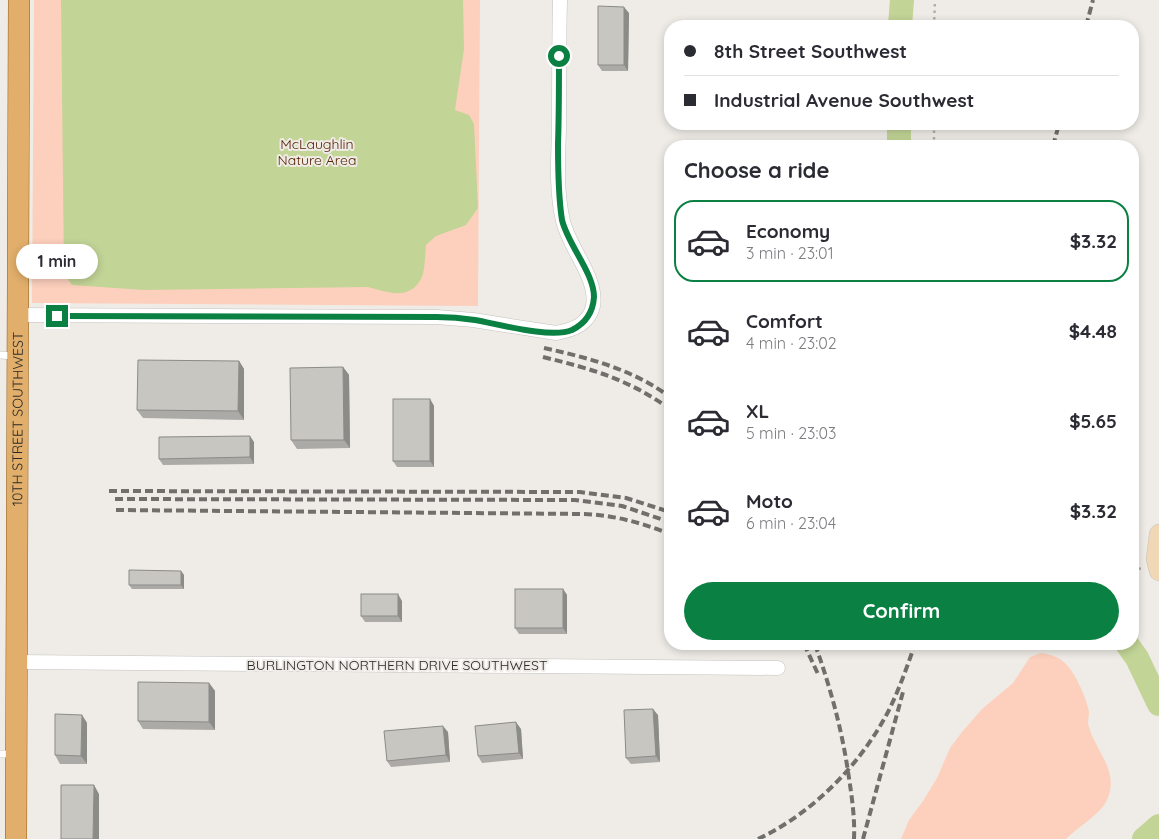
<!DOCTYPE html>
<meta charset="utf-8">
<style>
:root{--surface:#fff;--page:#f7f7f7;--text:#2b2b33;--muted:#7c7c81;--line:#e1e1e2;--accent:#0b8043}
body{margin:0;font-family:Quicksand,sans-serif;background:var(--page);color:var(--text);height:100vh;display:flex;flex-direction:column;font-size:19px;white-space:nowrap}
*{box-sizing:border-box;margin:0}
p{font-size:16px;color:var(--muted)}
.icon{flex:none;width:28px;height:28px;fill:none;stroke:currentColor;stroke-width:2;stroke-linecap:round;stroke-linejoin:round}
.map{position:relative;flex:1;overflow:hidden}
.details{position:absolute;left:664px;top:140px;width:475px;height:510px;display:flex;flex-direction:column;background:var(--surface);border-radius:20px;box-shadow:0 2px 8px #0003}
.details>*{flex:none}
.banner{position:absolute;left:664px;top:20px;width:475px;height:110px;border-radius:20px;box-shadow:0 2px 8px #0003;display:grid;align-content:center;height:110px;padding:0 20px;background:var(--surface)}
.end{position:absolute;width:22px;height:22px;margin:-11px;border:6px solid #0b8043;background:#fff;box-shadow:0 0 0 2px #fff}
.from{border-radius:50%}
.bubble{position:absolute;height:35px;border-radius:18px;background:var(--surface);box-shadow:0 2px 8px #0003;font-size:16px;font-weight:700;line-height:35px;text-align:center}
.banner b{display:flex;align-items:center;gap:18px;height:48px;font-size:19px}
.banner b+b{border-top:1px solid var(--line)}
.banner i{width:12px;height:12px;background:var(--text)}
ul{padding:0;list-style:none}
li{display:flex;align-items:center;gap:15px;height:82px;margin:0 10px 8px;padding:0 10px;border:2px solid transparent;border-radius:20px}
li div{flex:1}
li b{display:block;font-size:19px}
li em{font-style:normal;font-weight:700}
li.selected{border-color:var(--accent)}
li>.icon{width:45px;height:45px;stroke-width:1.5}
h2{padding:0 20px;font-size:22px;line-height:60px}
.cta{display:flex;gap:10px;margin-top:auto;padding:10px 20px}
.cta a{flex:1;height:58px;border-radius:30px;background:var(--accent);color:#fff;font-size:20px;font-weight:700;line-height:58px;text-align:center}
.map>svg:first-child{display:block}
.green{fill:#fdd0bd}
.water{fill:#c2d496}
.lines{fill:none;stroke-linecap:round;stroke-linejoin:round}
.river{stroke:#c2d496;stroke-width:24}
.lane-casing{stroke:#c4c1bd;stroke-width:8}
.street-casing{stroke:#c4c1bd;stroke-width:15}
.secondary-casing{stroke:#c4c1bd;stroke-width:20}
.primary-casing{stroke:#945d13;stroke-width:22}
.path{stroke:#b0aeaa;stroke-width:2.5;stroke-dasharray:2.5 4;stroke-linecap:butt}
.lane{stroke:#fff;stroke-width:7}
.street{stroke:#fff;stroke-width:14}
.secondary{stroke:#f0d7b5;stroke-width:19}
.primary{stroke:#e1af6b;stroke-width:21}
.rail{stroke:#706f6c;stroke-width:4;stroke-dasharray:8 4;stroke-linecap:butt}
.wall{fill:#abaaa6}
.shaded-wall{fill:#8b8b87}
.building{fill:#c7c6c1;stroke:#8b8b87}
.route{stroke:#0b8043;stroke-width:6}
.labels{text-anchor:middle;stroke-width:4;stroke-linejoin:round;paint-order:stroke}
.park-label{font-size:14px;fill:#582002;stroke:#efece7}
.street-label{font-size:14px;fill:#2a2928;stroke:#efece7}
</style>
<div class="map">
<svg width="1159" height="839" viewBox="0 0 1159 839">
<rect width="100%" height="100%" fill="#efece7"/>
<g class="green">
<polygon points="34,0 480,0 478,306 32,303"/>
<path d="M1041,653C1050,654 1059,657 1065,663C1075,672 1087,699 1089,712C1089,717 1087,722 1089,727C1096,752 1120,771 1107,800C1101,814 1078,827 1066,839H901L909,820L923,801L937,778L950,748L962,732L982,709L1013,683L1030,657Z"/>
</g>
<path class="water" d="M61,0H463L464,49L455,110L469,115L474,124L478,208L466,225L436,236L426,245C425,254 425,272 421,279C409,301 387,292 368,287L144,290L72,285L64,274Z"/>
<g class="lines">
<g class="river">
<polyline points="900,26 902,0"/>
<polyline points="899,124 899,146"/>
<polyline points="1127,644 1137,658 1159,704"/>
<polyline points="1144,839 1159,826"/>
</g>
<defs>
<g id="lane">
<polyline points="0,355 15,356"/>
<polyline points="0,754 15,754"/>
</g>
<g id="street">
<path d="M17,315L437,317L473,320L556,333C573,330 589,324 593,306C598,278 569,248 563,221C556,191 558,160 559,130C559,86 559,43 560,0"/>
<polyline points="16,662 778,668"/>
</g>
<polyline id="secondary" points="1159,534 1156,559 1159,571"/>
<g id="primary">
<path id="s1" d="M16,839L19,0"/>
</g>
</defs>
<use href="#lane" class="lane-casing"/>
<use href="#street" class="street-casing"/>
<use href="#secondary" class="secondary-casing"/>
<use href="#primary" class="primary-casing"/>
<g class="path">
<polyline points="934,26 935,0"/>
<polyline points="934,124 934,146"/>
<polyline points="1132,568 1143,569"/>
</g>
<use href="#lane" class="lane"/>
<use href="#street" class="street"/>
<use href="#secondary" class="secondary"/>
<use href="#primary" class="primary"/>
<g class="rail">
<polyline points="1086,26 1093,0"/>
<polyline points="1053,146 1059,124"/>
<path d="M544,348C589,358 632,369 670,397"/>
<path d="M543,357C592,369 628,379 670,409"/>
<polyline points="109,491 580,492 626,498 670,512"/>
<polyline points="115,499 575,500 622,506 670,522"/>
<path d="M116,510L584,514C614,515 642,523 670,534"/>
<polyline points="804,644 818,674"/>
<path d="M815,644C831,690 842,729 849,778C852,798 855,819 854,839"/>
<path d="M758,839C813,813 860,765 888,712C899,690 907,667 915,644"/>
<polyline points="863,839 903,692"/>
</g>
</g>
<g class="wall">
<polygon points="629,13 628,71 602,71 598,65"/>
<polygon points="239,361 244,369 244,420 143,418 137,410"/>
<polygon points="343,367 349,375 350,448 297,449 291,440"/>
<polygon points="430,399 434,406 434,467 397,467 393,461"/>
<polygon points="254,442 254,464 163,465 159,459"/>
<polygon points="181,571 184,575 184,589 132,589 129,585"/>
<polygon points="563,589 567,595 567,634 519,634 515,628"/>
<polygon points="402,601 402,622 365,622 361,616"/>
<polygon points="209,683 215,691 215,730 143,729 138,721"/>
<polygon points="82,715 87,723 87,764 60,764 55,755"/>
<polygon points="658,715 660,762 631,764 626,758"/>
<polygon points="521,729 523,759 482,763 478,756"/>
<polygon points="448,732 450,762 391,767 387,761"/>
</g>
<g class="shaded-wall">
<polygon points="624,7 629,13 628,71 624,65"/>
<polygon points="239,361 244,369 244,420 238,411"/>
<polygon points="343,367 349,375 350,448 344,440"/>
<polygon points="430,399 434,406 434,467 430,461"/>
<polygon points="250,436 254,442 254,464 250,457"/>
<polygon points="181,571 184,575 184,589 181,585"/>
<polygon points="563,589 567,595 567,634 563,628"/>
<polygon points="398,594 402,601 402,622 398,616"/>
<polygon points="209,683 215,691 215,730 209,722"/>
<polygon points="653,709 658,715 660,762 656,756"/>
<polygon points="82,715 87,723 87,764 81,756"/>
<polygon points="516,722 521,729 523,759 519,753"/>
<polygon points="443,726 448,732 450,762 446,755"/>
<polygon points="94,785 99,794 99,839 93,839"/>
</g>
<g class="building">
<polygon points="598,6 624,7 624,65 598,65"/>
<polygon points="138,360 239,361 238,411 137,410"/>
<polygon points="343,367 344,440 291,440 290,368"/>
<rect x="393" y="399" width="37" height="62"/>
<polygon points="250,436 250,457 159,459 159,437"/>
<polygon points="129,570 181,571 181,585 129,585"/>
<rect x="515" y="589" width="48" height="39"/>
<rect x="361" y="594" width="37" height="22"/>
<polygon points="138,682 209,683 209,722 138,721"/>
<polygon points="653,709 656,756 626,758 624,710"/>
<polygon points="55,714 82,715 81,756 55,755"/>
<polygon points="516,722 519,753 478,756 475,726"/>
<polygon points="443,726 446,755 387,761 384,731"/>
<polygon points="61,785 94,785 93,839 61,839"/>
</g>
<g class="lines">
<path class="route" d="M57,316L437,317C449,317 462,318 475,320C498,324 551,339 572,330C586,323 593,312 594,297C594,273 568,245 562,220C558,195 558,169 558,144C559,115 559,86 559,56"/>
</g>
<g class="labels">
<g class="park-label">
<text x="317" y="149">McLaughlin<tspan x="317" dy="16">Nature Area</tspan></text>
</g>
<g class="street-label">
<text dy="5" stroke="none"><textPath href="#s1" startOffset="420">10TH STREET SOUTHWEST</textPath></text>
<text x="397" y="670">BURLINGTON NORTHERN DRIVE SOUTHWEST</text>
</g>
</g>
</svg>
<i class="end from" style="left:559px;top:56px"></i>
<i class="end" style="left:57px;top:316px"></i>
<div class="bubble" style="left:16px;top:244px;width:82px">1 min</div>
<div class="banner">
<b><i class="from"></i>8th Street Southwest</b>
<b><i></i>Industrial Avenue Southwest</b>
</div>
<section class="details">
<h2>Choose a ride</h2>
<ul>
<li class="selected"><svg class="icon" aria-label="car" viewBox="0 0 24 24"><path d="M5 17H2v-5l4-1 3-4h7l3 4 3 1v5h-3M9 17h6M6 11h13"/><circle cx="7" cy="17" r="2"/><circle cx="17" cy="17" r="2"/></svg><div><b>Economy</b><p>3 min · 23:01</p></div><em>$3.32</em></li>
<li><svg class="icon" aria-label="car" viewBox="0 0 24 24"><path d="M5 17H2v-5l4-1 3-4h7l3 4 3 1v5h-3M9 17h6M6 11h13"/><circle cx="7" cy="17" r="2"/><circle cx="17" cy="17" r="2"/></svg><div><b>Comfort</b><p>4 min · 23:02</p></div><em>$4.48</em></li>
<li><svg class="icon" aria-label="car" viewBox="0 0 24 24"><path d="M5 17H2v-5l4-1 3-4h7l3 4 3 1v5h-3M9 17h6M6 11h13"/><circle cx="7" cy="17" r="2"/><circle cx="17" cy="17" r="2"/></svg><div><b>XL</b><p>5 min · 23:03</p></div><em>$5.65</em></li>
<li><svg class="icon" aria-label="car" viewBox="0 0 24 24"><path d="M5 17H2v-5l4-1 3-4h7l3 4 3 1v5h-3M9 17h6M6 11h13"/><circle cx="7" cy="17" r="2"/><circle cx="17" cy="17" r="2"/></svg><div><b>Moto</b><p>6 min · 23:04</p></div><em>$3.32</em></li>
</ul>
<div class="cta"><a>Confirm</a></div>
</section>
</div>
